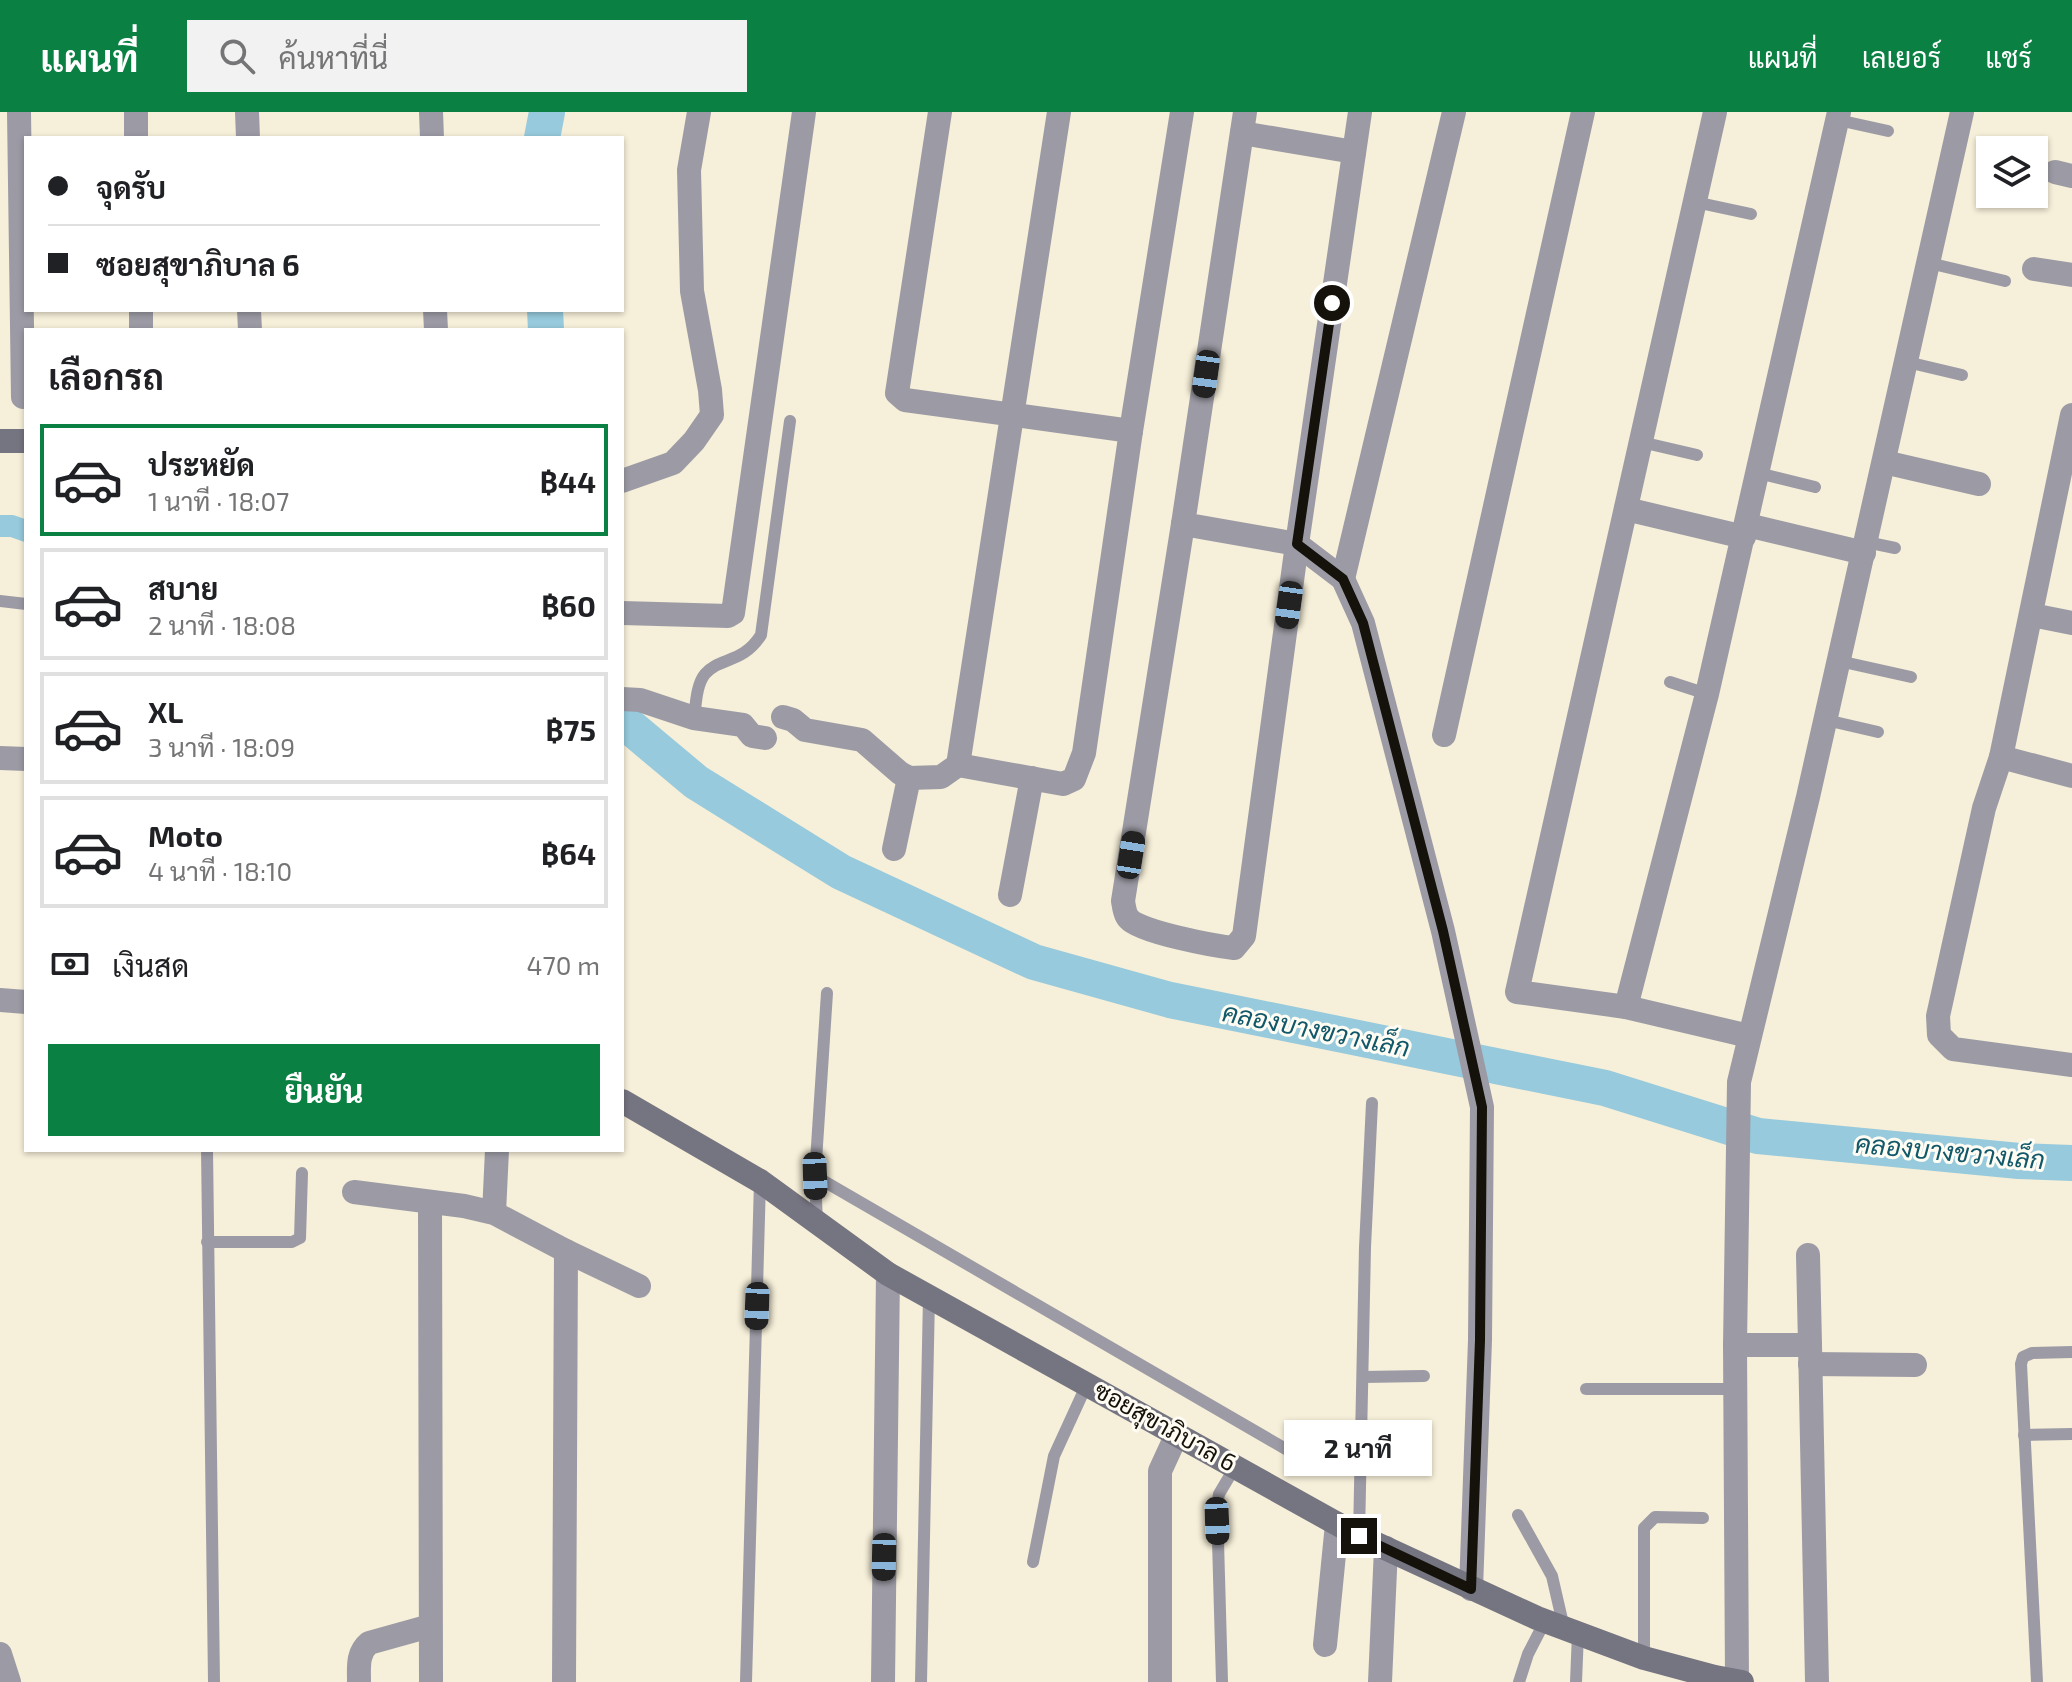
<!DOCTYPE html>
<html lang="th">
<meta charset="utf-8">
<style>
:root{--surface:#fff;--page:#f2f2f2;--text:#202124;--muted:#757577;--line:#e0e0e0;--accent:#0b8043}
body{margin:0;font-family:"Exo 2",Sarabun,sans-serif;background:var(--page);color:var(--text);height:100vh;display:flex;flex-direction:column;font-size:30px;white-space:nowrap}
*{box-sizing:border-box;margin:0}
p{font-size:26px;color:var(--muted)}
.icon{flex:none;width:44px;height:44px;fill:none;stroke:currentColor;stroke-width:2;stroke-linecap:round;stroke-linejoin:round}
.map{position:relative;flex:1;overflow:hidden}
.side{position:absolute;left:24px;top:216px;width:600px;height:824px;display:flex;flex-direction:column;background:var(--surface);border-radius:0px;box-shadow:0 2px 6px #0004}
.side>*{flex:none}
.banner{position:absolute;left:24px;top:24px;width:600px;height:176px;border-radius:0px;box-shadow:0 2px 6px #0004;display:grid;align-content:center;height:176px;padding:0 24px;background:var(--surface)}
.buttons{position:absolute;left:1976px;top:24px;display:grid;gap:16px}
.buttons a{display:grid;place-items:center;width:72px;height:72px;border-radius:0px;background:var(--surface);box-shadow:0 2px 6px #0004;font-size:40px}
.end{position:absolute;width:36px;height:36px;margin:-18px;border:10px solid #14120a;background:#fff;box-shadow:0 0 0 4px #fff}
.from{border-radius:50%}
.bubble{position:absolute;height:56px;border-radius:0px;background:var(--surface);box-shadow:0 2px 6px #0004;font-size:26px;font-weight:700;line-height:56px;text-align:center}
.car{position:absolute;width:24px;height:48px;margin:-24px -12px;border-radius:10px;box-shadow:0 0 6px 2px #0007;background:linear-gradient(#222 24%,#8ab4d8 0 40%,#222 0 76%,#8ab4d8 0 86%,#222 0)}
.banner b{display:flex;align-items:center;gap:28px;height:76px;font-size:30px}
.banner b+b{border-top:2px solid var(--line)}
.banner i{width:20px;height:20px;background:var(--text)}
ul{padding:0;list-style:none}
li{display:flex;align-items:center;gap:24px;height:112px;margin:0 16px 12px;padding:0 8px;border:4px solid var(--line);border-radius:0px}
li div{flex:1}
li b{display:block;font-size:30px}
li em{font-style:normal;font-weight:700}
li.selected{border-color:var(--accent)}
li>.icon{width:72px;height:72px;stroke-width:1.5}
h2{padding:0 24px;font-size:36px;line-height:96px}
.pay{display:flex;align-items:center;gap:20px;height:88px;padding:0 24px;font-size:30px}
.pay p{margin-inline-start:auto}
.primary-button{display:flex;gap:16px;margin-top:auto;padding:16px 24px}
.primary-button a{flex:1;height:92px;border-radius:0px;background:var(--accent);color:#fff;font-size:32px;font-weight:700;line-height:92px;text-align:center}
header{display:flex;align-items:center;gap:48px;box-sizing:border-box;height:112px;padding:0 40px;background:var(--accent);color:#fff}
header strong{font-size:38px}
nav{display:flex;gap:44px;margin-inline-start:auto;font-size:28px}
.search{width:560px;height:72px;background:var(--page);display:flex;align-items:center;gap:20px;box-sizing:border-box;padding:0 28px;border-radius:0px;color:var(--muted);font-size:30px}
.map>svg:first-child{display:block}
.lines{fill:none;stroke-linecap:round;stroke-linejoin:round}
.canal{stroke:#96cadc;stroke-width:22}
.river{stroke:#96cadc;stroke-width:36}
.lane{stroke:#9c9ba5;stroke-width:12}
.street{stroke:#9c9ba5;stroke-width:24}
.secondary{stroke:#757481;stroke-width:24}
.route{stroke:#14120a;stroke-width:10}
.labels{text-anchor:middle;stroke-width:6;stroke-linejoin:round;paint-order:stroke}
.street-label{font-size:24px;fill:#14120a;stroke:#fffcf3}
.water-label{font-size:26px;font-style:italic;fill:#10586a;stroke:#fffcf3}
</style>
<header>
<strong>แผนที่</strong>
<div class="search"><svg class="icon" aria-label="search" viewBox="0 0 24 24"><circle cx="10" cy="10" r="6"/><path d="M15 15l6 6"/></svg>ค้นหาที่นี่</div>
<nav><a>แผนที่</a><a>เลเยอร์</a><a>แชร์</a></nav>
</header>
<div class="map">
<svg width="2072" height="1570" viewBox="0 0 2072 1570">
<rect width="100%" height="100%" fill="#f6efd9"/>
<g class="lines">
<polyline class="canal" points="0,414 12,414 26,419"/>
<g class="river">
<polyline points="542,26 547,0"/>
<polyline points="545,198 546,218"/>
<polyline points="622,608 696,670 841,760 1034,850 1170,888 1605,976 1758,1024 2019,1049 2072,1051"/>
</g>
<g class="lane">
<polyline points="1838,8 1888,19"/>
<polyline points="1695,90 1751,102"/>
<polyline points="1929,151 2005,169"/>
<polyline points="1907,250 1962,263"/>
<polyline points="1641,330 1697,343"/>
<polyline points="1758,361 1815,375"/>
<polyline points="1866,430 1895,436"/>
<polyline points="0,489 26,492"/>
<polyline points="1839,549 1911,565"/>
<polyline points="1670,570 1707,582"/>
<path d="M694,606C696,593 696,573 705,562C719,545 743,552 761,523L790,309"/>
<polyline points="1826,608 1878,620"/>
<polyline points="207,1038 214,1570"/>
<polyline points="815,1064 1303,1347"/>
<polyline points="817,1111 815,1064 827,881"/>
<polyline points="207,1130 292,1130 300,1126 302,1061"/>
<polyline points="1363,1265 1424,1264"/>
<polyline points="1586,1277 1735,1277"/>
<polyline points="2024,1323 2072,1322"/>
<polyline points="1518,1403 1552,1464 1564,1516"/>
<polyline points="1359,1424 1365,1135 1372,991"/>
<polyline points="1033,1450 1054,1344 1087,1272"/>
<polyline points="1644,1546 1644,1416 1655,1405 1703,1406"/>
<polyline points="746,1570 760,1069"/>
<polyline points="921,1570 929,1185"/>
<polyline points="1222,1570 1217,1394 1219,1382 1235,1355"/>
<polyline points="1519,1570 1528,1542 1545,1509"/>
<polyline points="1576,1570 1578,1521"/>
<polyline points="2037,1570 2021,1252 2023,1245 2032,1241 2072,1240"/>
</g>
<g class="street">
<polyline points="19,0 23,285"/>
<polyline points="136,0 136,26"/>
<polyline points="247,0 248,26"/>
<polyline points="431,0 432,26"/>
<polyline points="940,0 897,281 905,288 1131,319"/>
<polyline points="1245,0 1183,412 1297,432 1343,467 1363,511 1443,819 1482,995 1480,1228 1471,1477"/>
<polyline points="1715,0 1517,880 1626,895 1749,924"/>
<polyline points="1242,21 1354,40"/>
<polyline points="2055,60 2072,64"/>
<polyline points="2034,157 2072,163"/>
<polyline points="141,198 141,218"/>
<polyline points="249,198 250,218"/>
<polyline points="435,198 436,218"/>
<polyline points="2072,303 2001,645 1984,696 1938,904 1939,923 1953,937 2072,953"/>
<polyline points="1884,350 1979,372"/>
<polyline points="622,369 673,351 694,329 712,303 710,278 692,179 689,58 699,0"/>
<polyline points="1626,397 1744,425"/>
<path d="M1183,412L1123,789C1124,795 1125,803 1129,807C1140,820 1215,834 1234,836L1244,824L1297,432L1360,0"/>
<polyline points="1747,413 1864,441"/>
<polyline points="1343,467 1454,0"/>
<polyline points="622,501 728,504 733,501 804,0"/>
<polyline points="2032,503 2072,511"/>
<polyline points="622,587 640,588 694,606 743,613 752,624 765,626"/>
<polyline points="783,605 793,608 805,618 862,628 900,661 909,666 941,665 958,653 1059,0"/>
<polyline points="1444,623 1583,0"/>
<polyline points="2001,645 2072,664"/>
<polyline points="0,646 26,647"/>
<polyline points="958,653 1063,672 1074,667 1084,641 1131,319 1182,0"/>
<polyline points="894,737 909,666"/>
<polyline points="1010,783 1032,666"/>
<polyline points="0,888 26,890"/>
<polyline points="1626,895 1707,582 1839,0"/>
<polyline points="354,1080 464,1094 494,1101 566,1139 639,1174"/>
<polyline points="430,1090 431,1570"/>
<polyline points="494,1101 497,1038"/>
<polyline points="1808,1143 1810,1233"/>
<polyline points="1735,1233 1810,1233 1817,1570"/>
<polyline points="1810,1252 1915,1253"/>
<polyline points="1325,1533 1337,1412"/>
<polyline points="0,1542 9,1570"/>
<polyline points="1737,1569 1735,1233 1739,970 1808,685 1962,0"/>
<path d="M359,1570C359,1555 357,1541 369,1531L430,1514"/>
<polyline points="564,1570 566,1139"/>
<polyline points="883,1570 888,1162"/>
<polyline points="1160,1570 1160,1359 1177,1322"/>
<polyline points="1380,1570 1386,1436"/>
</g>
<g class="secondary">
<polyline points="0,329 26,329"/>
<polyline points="622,989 760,1069 888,1162 1359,1424 1537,1506 1644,1546 1715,1565 1742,1570"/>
</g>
</g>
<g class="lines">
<polyline class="route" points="1332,191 1297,432 1343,467 1363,511 1443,819 1482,995 1480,1228 1471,1477 1359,1424"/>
</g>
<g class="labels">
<g class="street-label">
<text transform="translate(1165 1315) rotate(29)" y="8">ซอยสุขาภิบาล 6</text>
</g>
<g class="water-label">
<text transform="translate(1316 918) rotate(11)" y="9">คลองบางขวางเล็ก</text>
<text transform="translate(1950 1040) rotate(5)" y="9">คลองบางขวางเล็ก</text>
</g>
</g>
</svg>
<div class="buttons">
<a><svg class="icon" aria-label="layers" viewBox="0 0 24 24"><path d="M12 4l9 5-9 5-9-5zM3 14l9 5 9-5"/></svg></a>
</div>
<i class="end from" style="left:1332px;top:191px"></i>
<i class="end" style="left:1359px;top:1424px"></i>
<div class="bubble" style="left:1284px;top:1308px;width:148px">2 นาที</div>
<i class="car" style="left:1206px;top:262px;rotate:188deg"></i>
<i class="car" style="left:1289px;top:493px;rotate:188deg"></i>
<i class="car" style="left:1131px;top:743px;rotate:9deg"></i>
<i class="car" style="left:815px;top:1064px;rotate:178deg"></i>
<i class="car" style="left:757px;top:1194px;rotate:182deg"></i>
<i class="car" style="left:1217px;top:1409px;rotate:178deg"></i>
<i class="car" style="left:884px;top:1445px;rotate:181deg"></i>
<div class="banner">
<b><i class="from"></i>จุดรับ</b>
<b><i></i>ซอยสุขาภิบาล 6</b>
</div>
<section class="side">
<h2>เลือกรถ</h2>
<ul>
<li class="selected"><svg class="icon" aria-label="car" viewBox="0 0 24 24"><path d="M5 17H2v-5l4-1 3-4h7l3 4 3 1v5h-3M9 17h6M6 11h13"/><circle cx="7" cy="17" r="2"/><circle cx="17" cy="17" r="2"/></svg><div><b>ประหยัด</b><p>1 นาที · 18:07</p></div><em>฿44</em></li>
<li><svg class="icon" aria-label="car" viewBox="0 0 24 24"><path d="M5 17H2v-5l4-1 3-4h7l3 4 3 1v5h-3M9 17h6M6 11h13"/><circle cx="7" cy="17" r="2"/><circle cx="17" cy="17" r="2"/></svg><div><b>สบาย</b><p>2 นาที · 18:08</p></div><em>฿60</em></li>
<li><svg class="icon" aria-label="car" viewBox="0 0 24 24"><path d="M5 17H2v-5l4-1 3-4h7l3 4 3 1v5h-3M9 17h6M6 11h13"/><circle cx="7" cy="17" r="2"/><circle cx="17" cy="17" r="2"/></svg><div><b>XL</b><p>3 นาที · 18:09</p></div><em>฿75</em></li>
<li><svg class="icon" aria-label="car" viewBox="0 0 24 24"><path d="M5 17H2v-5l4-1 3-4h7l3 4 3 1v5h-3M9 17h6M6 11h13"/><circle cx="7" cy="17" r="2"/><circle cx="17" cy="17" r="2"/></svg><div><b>Moto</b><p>4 นาที · 18:10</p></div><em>฿64</em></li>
</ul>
<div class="pay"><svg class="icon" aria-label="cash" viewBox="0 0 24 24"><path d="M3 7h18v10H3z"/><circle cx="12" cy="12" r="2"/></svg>เงินสด<p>470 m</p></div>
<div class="primary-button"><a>ยืนยัน</a></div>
</section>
</div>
